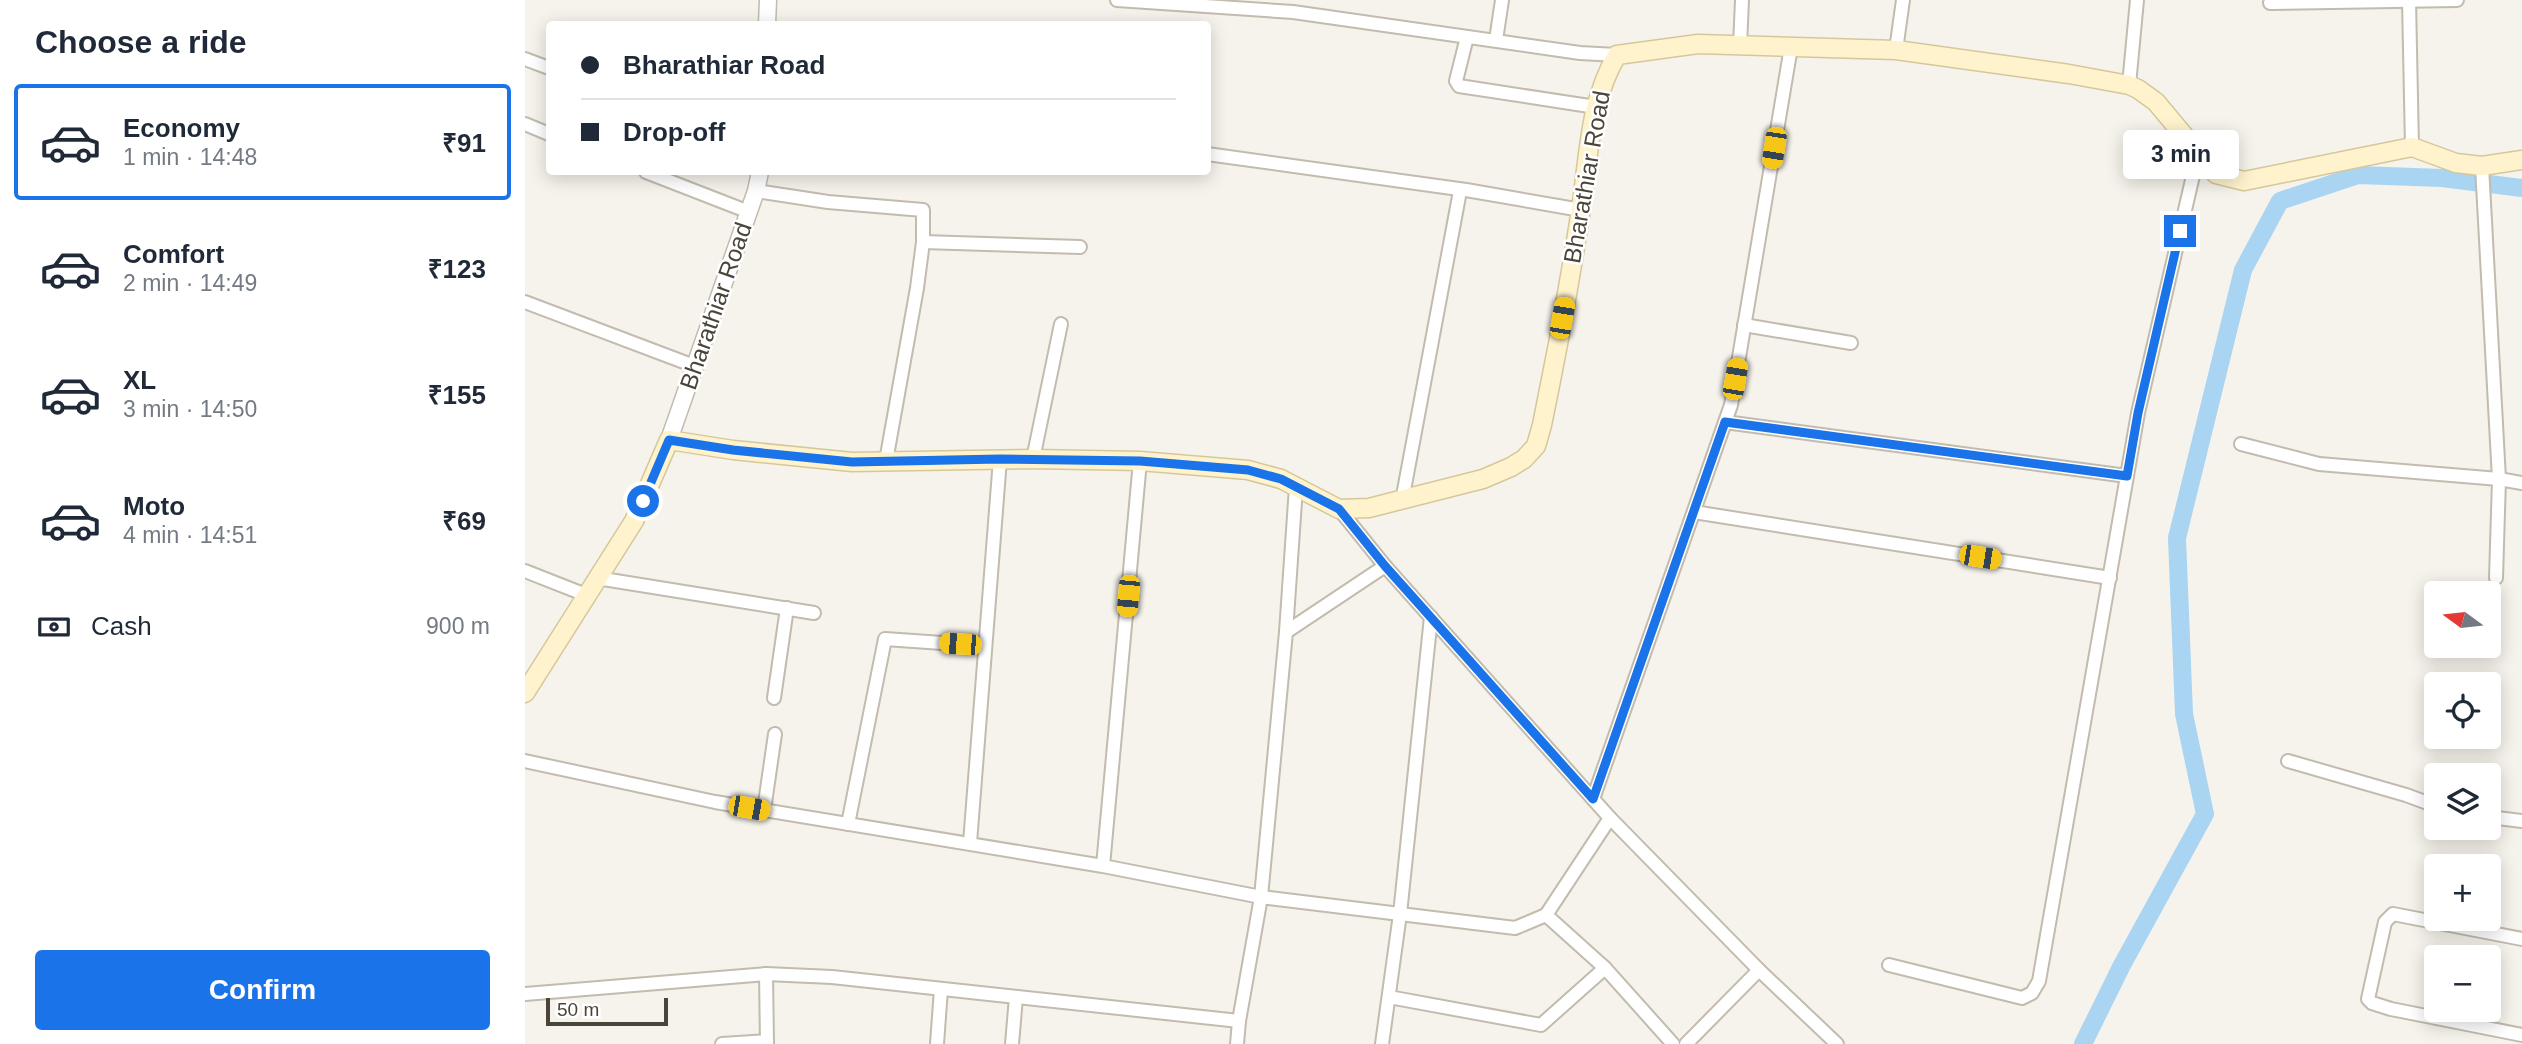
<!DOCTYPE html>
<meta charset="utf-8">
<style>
:root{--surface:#fff;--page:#f2f2f3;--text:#1f2937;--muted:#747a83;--line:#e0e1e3;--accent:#1a73e8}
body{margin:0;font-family:Helvetica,sans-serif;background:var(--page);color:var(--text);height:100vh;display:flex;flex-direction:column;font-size:26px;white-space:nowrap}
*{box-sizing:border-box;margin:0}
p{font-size:23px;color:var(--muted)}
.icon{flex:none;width:38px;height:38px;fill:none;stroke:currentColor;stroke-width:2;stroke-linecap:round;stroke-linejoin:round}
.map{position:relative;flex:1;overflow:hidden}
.panel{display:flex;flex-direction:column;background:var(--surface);width:525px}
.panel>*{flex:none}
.banner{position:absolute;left:21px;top:21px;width:665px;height:154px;border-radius:7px;box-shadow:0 4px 18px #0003;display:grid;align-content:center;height:154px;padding:0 35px;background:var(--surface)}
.needle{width:46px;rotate:285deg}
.buttons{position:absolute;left:1899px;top:581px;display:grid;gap:14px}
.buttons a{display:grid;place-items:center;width:77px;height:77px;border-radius:7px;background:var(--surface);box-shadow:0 4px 18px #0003;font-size:35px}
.scale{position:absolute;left:21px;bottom:18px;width:122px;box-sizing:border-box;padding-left:7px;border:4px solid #4b4439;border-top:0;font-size:19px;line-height:24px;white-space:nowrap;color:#4b4439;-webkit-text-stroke:5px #fff;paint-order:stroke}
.end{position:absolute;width:32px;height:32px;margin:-16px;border:9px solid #1a73e8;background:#fff;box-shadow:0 0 0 4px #fff}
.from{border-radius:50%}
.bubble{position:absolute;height:49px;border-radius:7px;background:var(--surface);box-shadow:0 4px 18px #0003;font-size:23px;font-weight:700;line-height:49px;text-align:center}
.car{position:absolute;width:21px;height:42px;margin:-21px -10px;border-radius:9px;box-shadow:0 0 5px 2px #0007;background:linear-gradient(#f5c518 24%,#345 0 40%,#f5c518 0 76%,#345 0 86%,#f5c518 0)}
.banner b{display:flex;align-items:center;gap:24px;height:66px;font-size:26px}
.banner b+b{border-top:2px solid var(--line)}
.banner i{width:18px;height:18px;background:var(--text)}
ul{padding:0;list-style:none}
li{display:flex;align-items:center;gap:21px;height:116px;margin:0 14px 10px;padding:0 21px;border:4px solid transparent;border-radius:7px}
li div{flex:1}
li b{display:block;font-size:26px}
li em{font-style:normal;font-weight:700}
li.selected{border-color:var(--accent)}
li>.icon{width:63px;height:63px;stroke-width:1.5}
h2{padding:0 35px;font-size:32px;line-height:84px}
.pay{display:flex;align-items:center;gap:18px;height:77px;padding:0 35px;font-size:26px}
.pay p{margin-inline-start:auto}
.action{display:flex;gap:14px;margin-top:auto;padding:14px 35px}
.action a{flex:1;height:80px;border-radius:7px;background:var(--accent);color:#fff;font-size:28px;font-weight:700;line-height:80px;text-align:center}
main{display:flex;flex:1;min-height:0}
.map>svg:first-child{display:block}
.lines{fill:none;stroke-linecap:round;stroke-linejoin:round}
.canal{stroke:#a9d4f2;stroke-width:18}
.minor-casing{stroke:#c2bbae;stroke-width:16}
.tertiary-casing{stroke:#c2bbae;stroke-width:19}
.secondary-casing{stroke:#d6c79b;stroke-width:21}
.minor{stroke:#fff;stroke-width:12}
.tertiary{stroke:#fff;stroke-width:16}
.secondary{stroke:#fff3cd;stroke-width:18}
.route{stroke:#1a73e8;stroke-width:9}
.labels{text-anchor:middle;stroke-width:5;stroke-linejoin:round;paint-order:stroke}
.street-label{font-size:24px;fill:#4b4439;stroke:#fff}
</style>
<main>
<section class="panel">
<h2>Choose a ride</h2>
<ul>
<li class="selected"><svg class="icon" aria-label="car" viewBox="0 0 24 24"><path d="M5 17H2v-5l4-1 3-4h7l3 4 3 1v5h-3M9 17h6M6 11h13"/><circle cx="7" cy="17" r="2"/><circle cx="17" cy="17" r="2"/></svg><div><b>Economy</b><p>1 min · 14:48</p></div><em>₹91</em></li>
<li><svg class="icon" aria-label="car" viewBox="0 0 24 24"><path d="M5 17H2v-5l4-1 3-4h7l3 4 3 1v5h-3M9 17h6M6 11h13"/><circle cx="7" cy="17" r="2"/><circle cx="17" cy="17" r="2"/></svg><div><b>Comfort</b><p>2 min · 14:49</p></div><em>₹123</em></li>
<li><svg class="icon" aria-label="car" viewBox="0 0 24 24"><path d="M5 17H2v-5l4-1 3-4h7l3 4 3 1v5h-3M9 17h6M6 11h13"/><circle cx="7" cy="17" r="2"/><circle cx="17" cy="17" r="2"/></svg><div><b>XL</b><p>3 min · 14:50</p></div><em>₹155</em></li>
<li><svg class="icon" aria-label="car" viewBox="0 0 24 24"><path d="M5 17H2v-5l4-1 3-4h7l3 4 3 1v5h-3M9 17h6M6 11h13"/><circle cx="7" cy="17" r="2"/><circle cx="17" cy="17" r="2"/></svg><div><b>Moto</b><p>4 min · 14:51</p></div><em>₹69</em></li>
</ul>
<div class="pay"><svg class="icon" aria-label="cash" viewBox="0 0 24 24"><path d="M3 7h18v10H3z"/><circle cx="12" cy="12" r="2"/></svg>Cash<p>900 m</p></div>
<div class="action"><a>Confirm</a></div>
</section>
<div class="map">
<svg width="1997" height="1044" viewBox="0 0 1997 1044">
<rect width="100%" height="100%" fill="#f6f3ec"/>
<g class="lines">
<polyline class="canal" points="1558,1044 1597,965 1680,814 1659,714 1652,538 1718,270 1755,201 1833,175 1917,178 1997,188"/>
<defs>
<g id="minor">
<polyline points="592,0 768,12 1055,53 1092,55"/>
<polyline points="1884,0 1887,147"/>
<polyline points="1745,3 1932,0"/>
<polyline points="942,37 931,81 934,86 1071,107"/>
<polyline points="971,40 977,0"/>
<polyline points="1215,46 1217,0"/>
<polyline points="1371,50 1378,0"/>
<polyline points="0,59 24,68"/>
<polyline points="1604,85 1612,0"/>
<polyline points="0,124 24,134"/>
<polyline points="682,154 941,190 1056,210"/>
<polyline points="1957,166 1974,479 1971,578"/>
<polyline points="121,172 224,212"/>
<polyline points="231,191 303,202 398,210 398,242"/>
<polyline points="0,302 172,367"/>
<polyline points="1219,325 1326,343"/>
<polyline points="1200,422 1602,476"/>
<polyline points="1716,444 1794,464 1974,479 1997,483"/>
<polyline points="508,459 536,324"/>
<polyline points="361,461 392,288 398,242 555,247"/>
<polyline points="615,461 578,866 736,897 875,914 906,617"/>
<polyline points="877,501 935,191"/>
<polyline points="814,509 860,566 1085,818 1234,970 1312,1044"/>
<polyline points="1169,512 1585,578"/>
<polyline points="0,571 61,595"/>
<polyline points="72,578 289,613"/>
<polyline points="761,632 860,566"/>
<polyline points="249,698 262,608"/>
<polyline points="0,761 190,802 578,866"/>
<polyline points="1763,761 1881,795 1911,806"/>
<polyline points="1068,799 1206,405 1266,47"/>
<polyline points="239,810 250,734"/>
<polyline points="1964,817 1997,821"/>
<polyline points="1085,818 1021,915 1080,968 1148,1044"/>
<polyline points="323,824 360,639 460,646"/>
<polyline points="445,843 475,459"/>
<polyline points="1997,939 1868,914 1860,922 1843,999 1847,1003 1866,1009 1997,1035"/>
<polyline points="1364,965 1497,998 1507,993 1514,981 1613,413 1673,154"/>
<polyline points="241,974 242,1044"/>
<polyline points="0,994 241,974 307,977 714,1021 712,1044"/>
<polyline points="864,997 1016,1025 1080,968"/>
<polyline points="714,1021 736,897 761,632 771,487"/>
<polyline points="197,1044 242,1041"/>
<polyline points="412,1044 416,989"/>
<polyline points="487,1044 491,997"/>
<polyline points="857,1044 875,914 990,928 1021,915"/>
<polyline points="1161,1044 1234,970"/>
</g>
<g id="tertiary">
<polyline points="242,24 243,0"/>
<polyline points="144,440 231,191 235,172"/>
</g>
<path id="secondary" d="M0,693L109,521L144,440L208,450L327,462L508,459L615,461L723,470L756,479L814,509L844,508L958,479L986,467L999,459L1011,446L1017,425C1032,353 1045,281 1056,209C1064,156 1064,102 1092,55L1173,44L1371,50L1544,74L1604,85L1613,89L1631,102L1691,174L1719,181L1887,147L1931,163L1957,166L1997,160"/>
</defs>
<use href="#minor" class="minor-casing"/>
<use href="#tertiary" class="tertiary-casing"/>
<use href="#secondary" class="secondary-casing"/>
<use href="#minor" class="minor"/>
<use href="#tertiary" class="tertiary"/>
<use href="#secondary" class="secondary"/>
</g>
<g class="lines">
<polyline class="route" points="118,501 144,440 208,450 327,462 475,459 615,461 723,470 756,479 814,509 860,566 1068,799 1200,422 1602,476 1613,413 1655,231"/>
</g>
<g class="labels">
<g class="street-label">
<text transform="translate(1062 177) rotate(-80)" y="8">Bharathiar Road</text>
<text transform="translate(191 306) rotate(-71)" y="8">Bharathiar Road</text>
</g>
</g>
</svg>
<div class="buttons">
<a><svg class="needle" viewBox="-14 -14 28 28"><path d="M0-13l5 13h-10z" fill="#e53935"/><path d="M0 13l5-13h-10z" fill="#747a83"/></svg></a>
<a><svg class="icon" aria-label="locate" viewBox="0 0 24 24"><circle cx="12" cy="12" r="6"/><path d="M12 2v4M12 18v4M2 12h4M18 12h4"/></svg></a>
<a><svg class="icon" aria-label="layers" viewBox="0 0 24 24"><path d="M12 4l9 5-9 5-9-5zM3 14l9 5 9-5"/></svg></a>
<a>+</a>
<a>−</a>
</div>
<div class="scale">50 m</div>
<i class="end from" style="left:118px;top:501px"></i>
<i class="end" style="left:1655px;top:231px"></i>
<div class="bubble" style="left:1598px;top:130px;width:116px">3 min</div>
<i class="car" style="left:1249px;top:148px;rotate:189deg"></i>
<i class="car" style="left:1037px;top:318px;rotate:10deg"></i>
<i class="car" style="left:1210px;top:379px;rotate:10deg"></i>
<i class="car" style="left:1455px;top:557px;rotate:99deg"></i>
<i class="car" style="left:603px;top:596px;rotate:185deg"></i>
<i class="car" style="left:435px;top:644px;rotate:274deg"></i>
<i class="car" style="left:224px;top:808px;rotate:100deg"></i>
<div class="banner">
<b><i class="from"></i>Bharathiar Road</b>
<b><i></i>Drop-off</b>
</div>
</div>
</main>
